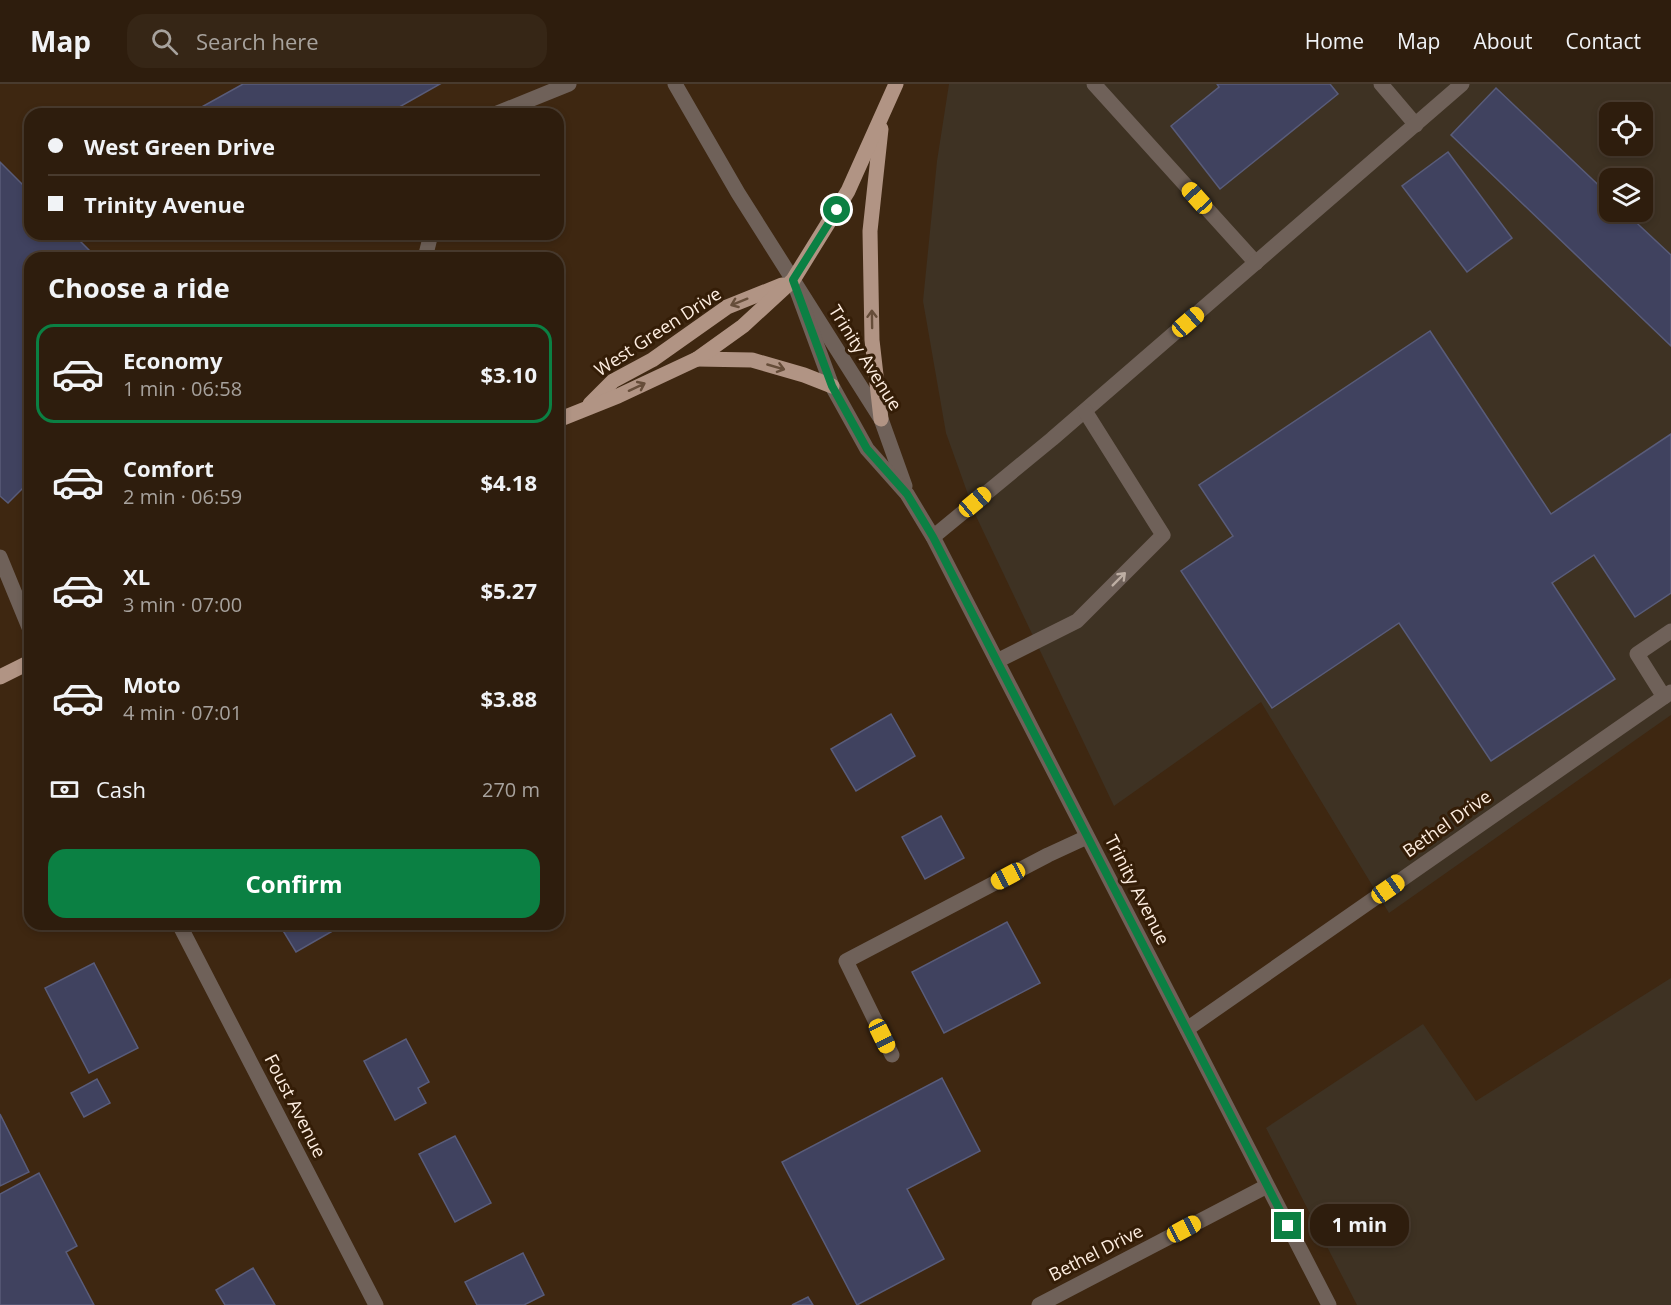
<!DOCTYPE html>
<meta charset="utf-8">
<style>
:root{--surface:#2e1d0d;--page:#362616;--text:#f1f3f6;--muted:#a7a29d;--line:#493b2e;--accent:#0b8043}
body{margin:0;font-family:"Open Sans",sans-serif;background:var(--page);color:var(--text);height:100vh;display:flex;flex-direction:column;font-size:22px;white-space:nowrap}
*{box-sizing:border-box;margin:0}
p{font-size:20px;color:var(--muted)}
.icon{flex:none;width:33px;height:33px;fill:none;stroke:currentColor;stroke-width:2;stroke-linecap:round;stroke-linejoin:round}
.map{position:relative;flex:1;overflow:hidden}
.side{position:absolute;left:24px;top:168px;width:540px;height:678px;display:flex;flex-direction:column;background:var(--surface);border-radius:18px;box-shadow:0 3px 9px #0003,0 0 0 2px var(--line)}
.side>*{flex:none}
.hud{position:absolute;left:24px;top:24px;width:540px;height:132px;border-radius:18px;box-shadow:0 3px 9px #0003,0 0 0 2px var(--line);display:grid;align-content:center;height:132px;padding:0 24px;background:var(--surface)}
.tools{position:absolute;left:1599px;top:18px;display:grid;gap:12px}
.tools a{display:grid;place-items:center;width:54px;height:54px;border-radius:12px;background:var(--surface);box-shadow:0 3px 9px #0003,0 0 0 2px var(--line);font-size:30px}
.end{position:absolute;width:27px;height:27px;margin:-14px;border:8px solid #0b8043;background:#fff;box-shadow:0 0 0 3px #fff}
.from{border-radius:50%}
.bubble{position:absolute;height:42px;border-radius:18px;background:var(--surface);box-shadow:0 3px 9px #0003,0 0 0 2px var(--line);font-size:20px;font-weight:700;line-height:42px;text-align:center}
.car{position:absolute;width:18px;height:36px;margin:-18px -9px;border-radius:8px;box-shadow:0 0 4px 2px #0007;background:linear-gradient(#f5c518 24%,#345 0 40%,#f5c518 0 76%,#345 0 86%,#f5c518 0)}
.hud b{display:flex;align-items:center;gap:21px;height:57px;font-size:22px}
.hud b+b{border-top:2px solid var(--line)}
.hud i{width:15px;height:15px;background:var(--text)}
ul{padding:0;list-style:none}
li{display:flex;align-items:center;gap:18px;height:99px;margin:0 12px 9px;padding:0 12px;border:3px solid transparent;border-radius:18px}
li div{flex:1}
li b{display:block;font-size:22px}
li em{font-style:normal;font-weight:700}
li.active{border-color:var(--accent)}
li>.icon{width:54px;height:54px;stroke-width:1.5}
h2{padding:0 24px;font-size:27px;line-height:72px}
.pay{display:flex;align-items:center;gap:15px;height:66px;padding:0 24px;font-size:22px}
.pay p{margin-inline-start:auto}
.action{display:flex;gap:12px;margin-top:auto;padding:12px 24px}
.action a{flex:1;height:69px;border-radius:18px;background:var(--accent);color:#fff;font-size:24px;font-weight:700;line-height:69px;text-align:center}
header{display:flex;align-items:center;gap:36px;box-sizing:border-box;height:84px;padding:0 30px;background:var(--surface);border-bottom:2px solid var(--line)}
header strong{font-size:28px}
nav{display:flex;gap:33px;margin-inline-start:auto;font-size:21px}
.search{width:420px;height:54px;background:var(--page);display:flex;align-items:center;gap:15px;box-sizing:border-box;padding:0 21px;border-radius:18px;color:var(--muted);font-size:22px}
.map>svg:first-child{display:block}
.industrial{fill:#3e3223;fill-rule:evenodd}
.building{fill:#40425f;stroke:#595c7a;stroke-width:1.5}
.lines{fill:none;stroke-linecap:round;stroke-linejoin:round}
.minor{stroke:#6f6159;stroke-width:15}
.major{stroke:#b19484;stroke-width:15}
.oneway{stroke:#664d39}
.oneway2{stroke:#bdaea3}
.route{stroke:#0b8043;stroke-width:8}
.labels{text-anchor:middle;stroke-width:6;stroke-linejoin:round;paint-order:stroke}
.street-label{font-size:18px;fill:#fdede0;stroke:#341d07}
</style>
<header>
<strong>Map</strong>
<div class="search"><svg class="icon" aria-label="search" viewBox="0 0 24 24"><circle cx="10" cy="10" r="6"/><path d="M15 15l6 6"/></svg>Search here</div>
<nav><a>Home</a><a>Map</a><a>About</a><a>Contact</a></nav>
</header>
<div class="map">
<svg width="1671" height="1221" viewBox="0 0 1671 1221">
<rect width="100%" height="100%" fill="#3e2711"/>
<g class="industrial">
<path d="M949,0H1671V631L1389,829L1261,618L1114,722L975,430L946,349L923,217L937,77ZM1610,28H1642V62H1610ZM1610,94H1642V128H1610Z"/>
<polygon points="1671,894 1671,1221 1357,1221 1266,1044 1423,940 1476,1017"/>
</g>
<g class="building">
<polygon points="243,0 440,0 387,30 189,30"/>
<polygon points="1217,0 1330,0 1338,10 1220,105 1171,42 1219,3"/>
<polygon points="1496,4 1610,112 1610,128 1625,128 1671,171 1671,262 1451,51"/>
<polygon points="1448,68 1512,154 1467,188 1402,102"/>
<polygon points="0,78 30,108 30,150 73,150 97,174 30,174 30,397 8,419 0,412"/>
<polygon points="1430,247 1551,430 1671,350 1671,509 1635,533 1594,471 1552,499 1615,595 1491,677 1399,539 1272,624 1181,487 1233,452 1199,401"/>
<polygon points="891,630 915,672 856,707 831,665"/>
<polygon points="941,732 964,774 925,795 902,753"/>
<polygon points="1007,838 1040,899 944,949 912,888"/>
<polygon points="279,840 342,840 343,841 296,868"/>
<polygon points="94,879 138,964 89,989 45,904"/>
<polygon points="406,955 429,998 418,1004 426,1019 395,1036 364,977"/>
<polygon points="942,994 980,1067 907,1105 944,1175 857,1221 782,1078"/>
<polygon points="97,995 110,1019 84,1033 71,1009"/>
<polygon points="0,1030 29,1088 0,1102"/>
<polygon points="455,1052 491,1119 455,1138 419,1070"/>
<polygon points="39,1089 77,1162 66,1168 94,1221 0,1221 0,1110"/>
<polygon points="523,1169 544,1211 524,1221 477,1221 465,1198"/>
<polygon points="253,1184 275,1221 225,1221 216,1206"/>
<polygon points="808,1213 813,1221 792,1221"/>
</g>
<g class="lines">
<g class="minor">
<polyline points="675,0 738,109 881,335 905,402"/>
<polyline points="1094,0 1256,179"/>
<polyline points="1381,0 1416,41"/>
<polyline points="495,30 569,0"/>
<polyline points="425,174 431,150"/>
<polyline points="793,196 832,302 867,365 907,410 933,453 1329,1221"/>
<polyline points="933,453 1052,355 1462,0"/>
<polyline points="0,473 30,546"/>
<polyline points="997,577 1077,537 1163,451 1085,327"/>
<polyline points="1664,613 1637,570 1671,547"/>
<polyline points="179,840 376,1221"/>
<polyline points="1187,945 1671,608"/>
<polyline points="892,971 846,877 1048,771 1087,753"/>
<polyline points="1039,1221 1267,1102"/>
</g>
<g class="major">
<polyline points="697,275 752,276 804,291 832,302"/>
<polyline points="590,320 613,297 652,276 727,223 782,201"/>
<polyline points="881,335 872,256 870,147 881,45"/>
<polyline points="558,336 618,312 697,275 743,242 793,196 848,107 896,0"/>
<polyline points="0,593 30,578"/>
</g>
</g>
<defs><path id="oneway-shaft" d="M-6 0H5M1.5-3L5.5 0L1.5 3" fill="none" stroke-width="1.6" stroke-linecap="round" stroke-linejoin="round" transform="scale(1.5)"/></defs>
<g class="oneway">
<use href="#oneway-shaft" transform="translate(739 218) rotate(158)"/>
<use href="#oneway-shaft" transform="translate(872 235) rotate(-91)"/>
<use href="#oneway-shaft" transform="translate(776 283) rotate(16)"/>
<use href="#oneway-shaft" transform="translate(637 303) rotate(-25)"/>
</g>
<use class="oneway2" href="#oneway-shaft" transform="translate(1119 495) rotate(-45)"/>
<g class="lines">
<polyline class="route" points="837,126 793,196 832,302 867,365 907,410 933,453 1288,1142"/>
</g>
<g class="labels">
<g class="street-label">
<text transform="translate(658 248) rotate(-33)" y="6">West Green Drive</text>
<text transform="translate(865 274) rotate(58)" y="6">Trinity Avenue</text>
<text transform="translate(1447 740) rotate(-35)" y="6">Bethel Drive</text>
<text transform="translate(1137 806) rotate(63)" y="6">Trinity Avenue</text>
<text transform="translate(295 1022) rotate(63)" y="6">Foust Avenue</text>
<text transform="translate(1096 1169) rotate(-27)" y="6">Bethel Drive</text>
</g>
</g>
</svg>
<div class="tools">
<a><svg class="icon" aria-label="locate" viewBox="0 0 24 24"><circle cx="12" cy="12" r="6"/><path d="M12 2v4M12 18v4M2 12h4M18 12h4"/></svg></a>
<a><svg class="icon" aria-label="layers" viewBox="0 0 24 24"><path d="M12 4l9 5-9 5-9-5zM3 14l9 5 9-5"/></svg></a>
</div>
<i class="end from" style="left:837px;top:126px"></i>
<i class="end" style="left:1288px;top:1142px"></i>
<div class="bubble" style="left:1310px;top:1120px;width:99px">1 min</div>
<i class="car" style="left:1197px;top:114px;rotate:318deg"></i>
<i class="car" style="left:1188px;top:238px;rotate:49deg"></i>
<i class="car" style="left:975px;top:418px;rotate:50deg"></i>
<i class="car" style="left:1008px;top:792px;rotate:242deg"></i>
<i class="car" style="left:1388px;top:805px;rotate:55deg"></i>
<i class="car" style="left:882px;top:952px;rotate:154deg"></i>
<i class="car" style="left:1184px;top:1145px;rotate:62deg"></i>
<div class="hud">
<b><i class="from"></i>West Green Drive</b>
<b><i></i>Trinity Avenue</b>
</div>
<section class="side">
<h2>Choose a ride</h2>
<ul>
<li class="active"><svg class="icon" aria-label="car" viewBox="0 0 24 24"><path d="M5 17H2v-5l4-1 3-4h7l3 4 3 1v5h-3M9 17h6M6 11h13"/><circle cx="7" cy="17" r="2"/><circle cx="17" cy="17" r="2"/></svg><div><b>Economy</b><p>1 min · 06:58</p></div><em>$3.10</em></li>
<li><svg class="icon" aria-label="car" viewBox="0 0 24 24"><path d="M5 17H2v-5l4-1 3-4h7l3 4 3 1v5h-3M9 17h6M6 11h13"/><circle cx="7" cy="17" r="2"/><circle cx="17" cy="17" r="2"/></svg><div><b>Comfort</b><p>2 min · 06:59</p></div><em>$4.18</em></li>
<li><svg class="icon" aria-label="car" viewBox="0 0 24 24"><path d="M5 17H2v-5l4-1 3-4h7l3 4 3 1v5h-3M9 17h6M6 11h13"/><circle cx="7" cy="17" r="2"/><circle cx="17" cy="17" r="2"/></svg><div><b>XL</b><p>3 min · 07:00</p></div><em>$5.27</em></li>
<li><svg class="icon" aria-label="car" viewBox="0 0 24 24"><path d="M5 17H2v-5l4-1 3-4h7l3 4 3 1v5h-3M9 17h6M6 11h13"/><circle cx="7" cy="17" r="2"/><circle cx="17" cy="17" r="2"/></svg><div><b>Moto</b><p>4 min · 07:01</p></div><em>$3.88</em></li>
</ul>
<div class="pay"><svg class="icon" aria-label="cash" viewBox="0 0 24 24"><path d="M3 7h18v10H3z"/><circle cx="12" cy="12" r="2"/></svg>Cash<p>270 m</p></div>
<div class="action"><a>Confirm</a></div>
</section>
</div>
